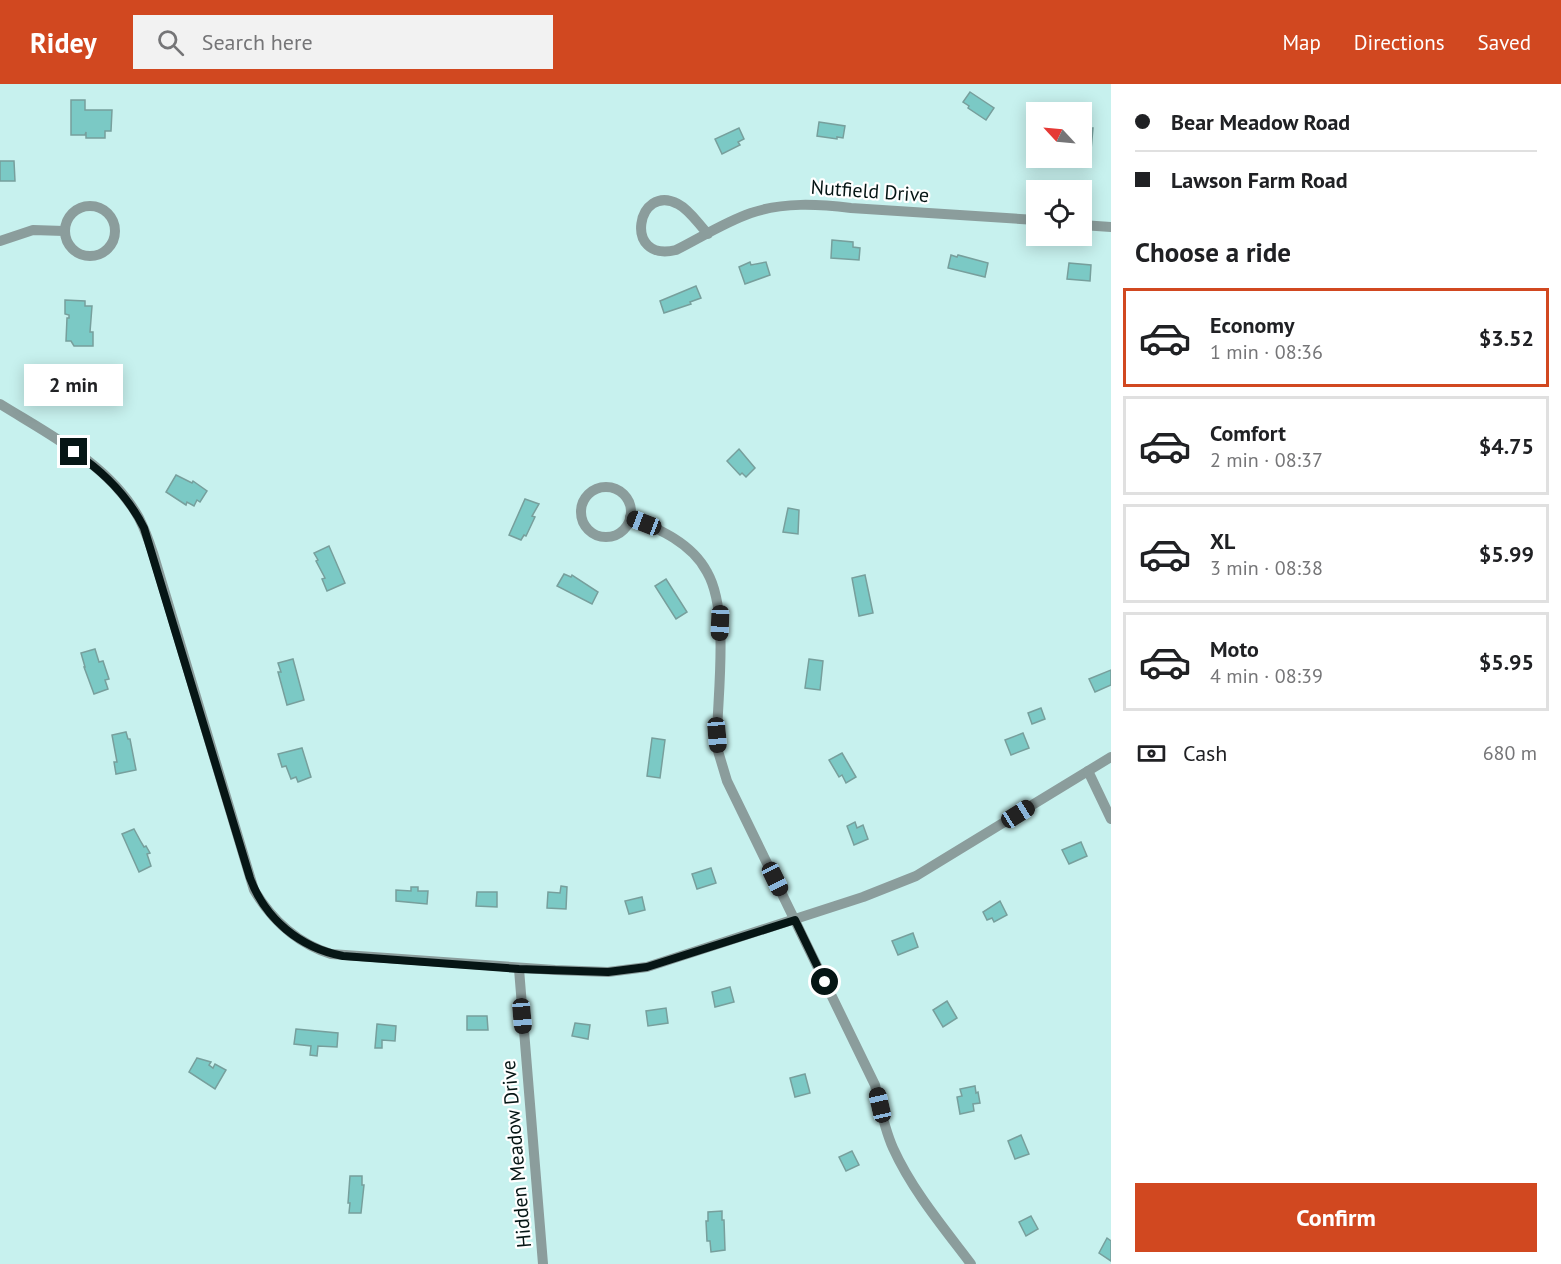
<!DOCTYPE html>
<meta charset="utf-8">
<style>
:root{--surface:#fff;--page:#f2f2f2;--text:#202124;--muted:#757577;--line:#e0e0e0;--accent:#d14820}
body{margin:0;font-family:"PT Sans",sans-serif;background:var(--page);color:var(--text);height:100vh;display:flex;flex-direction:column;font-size:22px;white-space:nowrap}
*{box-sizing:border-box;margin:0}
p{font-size:20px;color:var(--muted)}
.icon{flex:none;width:33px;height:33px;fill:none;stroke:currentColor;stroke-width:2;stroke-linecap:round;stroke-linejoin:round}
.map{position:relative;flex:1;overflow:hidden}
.side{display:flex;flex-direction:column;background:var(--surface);width:450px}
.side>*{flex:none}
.hud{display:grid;align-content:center;height:132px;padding:0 24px;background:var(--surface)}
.needle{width:39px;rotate:296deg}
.tools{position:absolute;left:1026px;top:18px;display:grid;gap:12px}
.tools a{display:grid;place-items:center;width:66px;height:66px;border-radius:0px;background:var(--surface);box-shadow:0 3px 15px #0003;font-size:30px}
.end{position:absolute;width:27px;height:27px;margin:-14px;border:8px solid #061615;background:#fff;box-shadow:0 0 0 3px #fff}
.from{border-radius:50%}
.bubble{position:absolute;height:42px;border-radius:0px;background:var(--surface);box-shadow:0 3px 15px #0003;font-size:20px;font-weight:600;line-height:42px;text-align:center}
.car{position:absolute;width:18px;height:36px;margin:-18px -9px;border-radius:8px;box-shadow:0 0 4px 2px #0007;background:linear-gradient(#222 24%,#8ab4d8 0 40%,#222 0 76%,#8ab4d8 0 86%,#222 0)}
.hud b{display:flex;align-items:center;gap:21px;height:57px;font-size:22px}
.hud b+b{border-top:2px solid var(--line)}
.hud i{width:15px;height:15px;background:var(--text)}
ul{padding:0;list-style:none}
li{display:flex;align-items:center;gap:18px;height:99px;margin:0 12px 9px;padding:0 12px;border:3px solid var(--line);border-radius:0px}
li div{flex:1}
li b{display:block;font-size:22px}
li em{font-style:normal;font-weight:600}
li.selected{border-color:var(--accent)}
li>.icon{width:54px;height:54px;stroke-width:1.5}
h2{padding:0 24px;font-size:27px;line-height:72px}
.pay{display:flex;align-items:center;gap:15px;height:66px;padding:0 24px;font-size:22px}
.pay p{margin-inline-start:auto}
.cta{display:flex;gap:12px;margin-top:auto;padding:12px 24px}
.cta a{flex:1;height:69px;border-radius:0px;background:var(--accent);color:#fff;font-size:24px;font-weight:600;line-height:69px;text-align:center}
header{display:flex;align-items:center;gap:36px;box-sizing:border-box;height:84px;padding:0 30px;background:var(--accent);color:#fff}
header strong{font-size:28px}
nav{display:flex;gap:33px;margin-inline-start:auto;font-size:21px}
.search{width:420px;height:54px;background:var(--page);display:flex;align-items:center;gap:15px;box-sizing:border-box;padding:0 21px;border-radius:0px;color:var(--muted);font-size:22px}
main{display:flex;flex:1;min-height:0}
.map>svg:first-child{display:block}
.building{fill:#7bc9c5;stroke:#779f9c;stroke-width:1.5}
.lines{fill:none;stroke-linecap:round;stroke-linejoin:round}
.minor{stroke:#8b9d9c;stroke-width:10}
.route{stroke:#061615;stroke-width:8}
.labels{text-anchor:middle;stroke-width:4.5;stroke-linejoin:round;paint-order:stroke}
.street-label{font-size:20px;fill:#061615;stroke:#fff}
</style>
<header>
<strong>Ridey</strong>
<div class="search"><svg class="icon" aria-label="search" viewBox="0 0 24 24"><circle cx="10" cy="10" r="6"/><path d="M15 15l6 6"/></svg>Search here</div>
<nav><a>Map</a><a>Directions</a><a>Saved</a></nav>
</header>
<main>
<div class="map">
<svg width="1111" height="1180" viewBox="0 0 1111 1180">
<rect width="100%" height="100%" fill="#c7f1ee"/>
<g class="building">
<polygon points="970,8 994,24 986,36 968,24 969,22 963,18"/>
<polygon points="71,16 85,16 85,26 112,26 111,47 105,47 105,54 86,54 86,48 85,51 71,51"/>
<polygon points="819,38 845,42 843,54 837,53 837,55 817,52"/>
<polygon points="739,44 744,55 738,58 740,61 722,70 715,55"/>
<polygon points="1082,44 1093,44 1091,66 1082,65"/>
<polygon points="0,77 14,77 15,97 0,97"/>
<polygon points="832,156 853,158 853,163 860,164 859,176 831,174"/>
<polygon points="951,171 957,173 958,171 988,179 985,193 948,184"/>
<polygon points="750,178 751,181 766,178 770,191 745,200 739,183"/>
<polygon points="1069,179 1091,181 1090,197 1067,195"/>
<polygon points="696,202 701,214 690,218 691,220 664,229 660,217"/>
<polygon points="65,216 85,217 85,222 92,222 90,248 93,248 93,262 74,262 71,257 66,257 67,234 69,234 69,231 65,230"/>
<polygon points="739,365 755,384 746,393 742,389 740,391 727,377"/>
<polygon points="176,391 192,399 193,397 207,407 200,418 197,416 194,422 187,418 186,421 166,408"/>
<polygon points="525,415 539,420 532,432 535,433 526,452 524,451 521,456 509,451"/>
<polygon points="788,424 799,426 798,450 783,448"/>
<polygon points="329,462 345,499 327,507 322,495 325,494 316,477 318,476 314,469"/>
<polygon points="564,490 571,493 572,491 598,508 592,520 557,502"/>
<polygon points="865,491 873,529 859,532 852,494"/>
<polygon points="666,495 687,528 676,535 655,502"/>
<polygon points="95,565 99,578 103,577 109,595 105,596 108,605 94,610 84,583 85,583 81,569"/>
<polygon points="293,575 304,616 287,621 278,588 281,588 278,579"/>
<polygon points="809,575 823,577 820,606 805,604"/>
<polygon points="1111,586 1111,601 1095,608 1089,595"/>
<polygon points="1041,624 1045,635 1032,640 1028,629"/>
<polygon points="126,648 128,655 130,655 136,686 116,690 114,678 117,678 112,651"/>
<polygon points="1023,649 1029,664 1011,671 1005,656"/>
<polygon points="652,654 665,656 660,694 647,692"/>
<polygon points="302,664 311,693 298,698 296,693 291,695 286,682 282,683 278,670"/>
<polygon points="842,669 856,693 846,699 842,691 839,693 829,676"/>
<polygon points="855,738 857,744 863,741 868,755 854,761 847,742"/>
<polygon points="134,745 141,758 144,763 146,762 150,769 147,770 151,782 139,788 122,750"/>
<polygon points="1081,758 1087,772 1069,780 1062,766"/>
<polygon points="711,784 716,799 697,805 692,790"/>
<polygon points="561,802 567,803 566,825 547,824 548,808 560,809"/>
<polygon points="411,803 418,803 418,807 428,807 427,820 396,817 396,806 411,807"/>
<polygon points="477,808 497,808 497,823 476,822"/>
<polygon points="642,813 645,826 629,830 625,817"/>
<polygon points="1000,817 1007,831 994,838 992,834 987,836 983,828"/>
<polygon points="913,849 918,863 898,871 892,857"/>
<polygon points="730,903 734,918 715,923 712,908"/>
<polygon points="947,917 957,934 943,943 933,926"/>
<polygon points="666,924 668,939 648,942 646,927"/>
<polygon points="467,932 487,932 488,946 467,946"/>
<polygon points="575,939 590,941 588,955 572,952"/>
<polygon points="377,940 396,942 395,957 382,956 382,964 375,964"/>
<polygon points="296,945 338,949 337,963 318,962 317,972 310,971 311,962 294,960"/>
<polygon points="197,974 211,978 209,981 213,984 215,980 226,986 215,1005 189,988"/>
<polygon points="805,990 810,1009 795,1013 790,994"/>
<polygon points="975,1002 976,1009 978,1008 980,1019 973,1020 974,1027 960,1030 957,1013 962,1012 960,1005"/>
<polygon points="1021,1051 1029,1070 1015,1075 1008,1057"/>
<polygon points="852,1067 859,1081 846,1087 839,1073"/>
<polygon points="350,1092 362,1092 362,1101 364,1101 361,1129 349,1129 350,1119 348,1119"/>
<polygon points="722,1127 722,1136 724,1136 725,1166 711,1168 710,1157 707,1157 706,1137 708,1137 708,1128"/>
<polygon points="1031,1132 1038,1145 1026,1152 1019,1138"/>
<polygon points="1107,1154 1111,1157 1111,1177 1099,1169"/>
</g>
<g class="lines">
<g class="minor">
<circle cx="90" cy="147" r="25"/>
<polyline points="1082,141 1111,143"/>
<path d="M708,150C699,141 690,126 678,120C637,98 622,179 676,166C700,154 725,138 751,129C783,118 818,120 851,124L1036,136"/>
<polyline points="0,157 33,146 64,147"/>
<path d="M0,320C50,351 110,381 139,434C145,446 149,457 153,469L254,806C272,836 297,859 331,870L555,886L608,888L647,883L863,813L916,792L1111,673"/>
<circle cx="606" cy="428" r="25"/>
<path d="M630,433C659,445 692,459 707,488C729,526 718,606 717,651L718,667L727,697L875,1001C880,1022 884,1044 893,1064C912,1106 943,1143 971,1180"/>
<polyline points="1088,687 1111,735"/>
<polyline points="519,885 543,1180"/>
</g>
</g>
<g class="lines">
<path class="route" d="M74,368C104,388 128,412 144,444L250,794C265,835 300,864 343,872L519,885L608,888L647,883L795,836L825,898"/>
</g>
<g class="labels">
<g class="street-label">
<text transform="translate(870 107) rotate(4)" y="7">Nutfield Drive</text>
<text transform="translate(516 1070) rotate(-95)" y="7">Hidden Meadow Drive</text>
</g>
</g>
</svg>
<div class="tools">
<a><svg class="needle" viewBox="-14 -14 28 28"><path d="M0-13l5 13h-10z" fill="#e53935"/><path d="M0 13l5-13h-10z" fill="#757577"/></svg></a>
<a><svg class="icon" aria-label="locate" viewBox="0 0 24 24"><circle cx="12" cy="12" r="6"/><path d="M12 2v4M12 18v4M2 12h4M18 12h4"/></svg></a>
</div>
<i class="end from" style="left:825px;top:898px"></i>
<i class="end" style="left:74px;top:368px"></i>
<div class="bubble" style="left:24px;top:280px;width:99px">2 min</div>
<i class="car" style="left:644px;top:439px;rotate:291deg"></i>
<i class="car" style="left:720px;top:539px;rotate:182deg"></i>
<i class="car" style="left:717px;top:651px;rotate:175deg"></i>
<i class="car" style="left:1018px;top:730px;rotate:58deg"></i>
<i class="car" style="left:775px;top:795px;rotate:154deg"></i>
<i class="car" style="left:522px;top:932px;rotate:175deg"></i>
<i class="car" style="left:880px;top:1021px;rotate:347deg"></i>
</div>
<section class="side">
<div class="hud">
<b><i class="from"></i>Bear Meadow Road</b>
<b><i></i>Lawson Farm Road</b>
</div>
<h2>Choose a ride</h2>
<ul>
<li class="selected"><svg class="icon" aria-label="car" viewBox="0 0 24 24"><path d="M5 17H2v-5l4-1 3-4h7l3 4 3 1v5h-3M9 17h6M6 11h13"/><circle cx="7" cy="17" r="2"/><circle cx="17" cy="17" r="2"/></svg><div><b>Economy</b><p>1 min · 08:36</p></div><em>$3.52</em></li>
<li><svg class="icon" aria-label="car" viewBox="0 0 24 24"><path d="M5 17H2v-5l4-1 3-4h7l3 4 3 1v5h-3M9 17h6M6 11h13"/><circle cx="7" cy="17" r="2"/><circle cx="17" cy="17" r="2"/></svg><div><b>Comfort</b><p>2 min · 08:37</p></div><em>$4.75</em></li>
<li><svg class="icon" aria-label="car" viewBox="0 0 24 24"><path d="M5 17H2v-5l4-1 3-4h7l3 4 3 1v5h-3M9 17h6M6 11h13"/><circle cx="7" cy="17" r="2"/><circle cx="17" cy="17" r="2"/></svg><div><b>XL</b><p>3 min · 08:38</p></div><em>$5.99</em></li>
<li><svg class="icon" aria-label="car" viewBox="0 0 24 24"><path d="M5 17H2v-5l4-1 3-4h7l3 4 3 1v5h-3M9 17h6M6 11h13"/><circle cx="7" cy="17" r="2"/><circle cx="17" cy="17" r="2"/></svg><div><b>Moto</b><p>4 min · 08:39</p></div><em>$5.95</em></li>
</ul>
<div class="pay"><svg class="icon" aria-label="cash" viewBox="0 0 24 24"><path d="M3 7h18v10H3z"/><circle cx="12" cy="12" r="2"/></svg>Cash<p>680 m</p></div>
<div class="cta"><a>Confirm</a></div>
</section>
</main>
